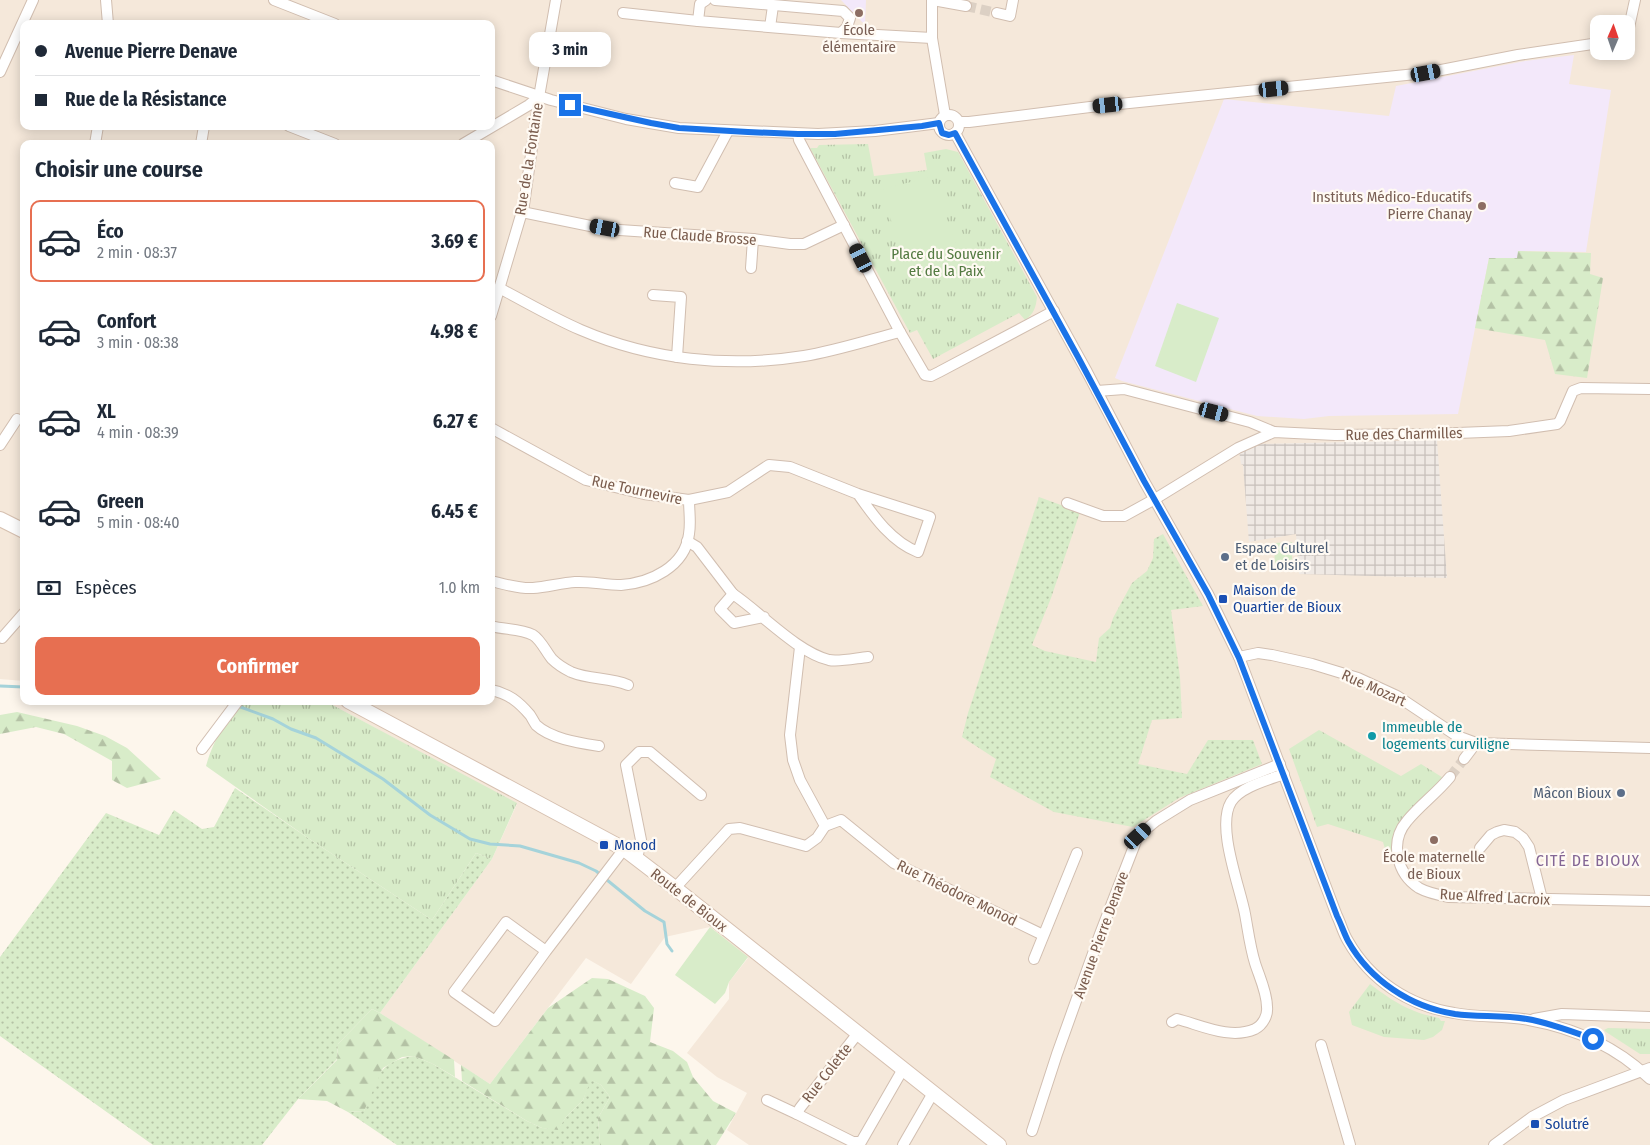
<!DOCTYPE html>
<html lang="fr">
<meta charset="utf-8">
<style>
:root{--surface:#fff;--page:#f2f2f3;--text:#1f2937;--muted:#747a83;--line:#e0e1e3;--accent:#e76f51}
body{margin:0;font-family:"Fira Sans Condensed",sans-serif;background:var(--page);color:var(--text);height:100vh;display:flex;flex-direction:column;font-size:19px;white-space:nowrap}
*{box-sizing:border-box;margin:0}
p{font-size:16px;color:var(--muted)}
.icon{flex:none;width:28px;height:28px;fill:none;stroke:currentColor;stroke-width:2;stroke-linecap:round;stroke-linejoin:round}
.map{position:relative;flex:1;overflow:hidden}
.side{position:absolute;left:20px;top:140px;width:475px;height:565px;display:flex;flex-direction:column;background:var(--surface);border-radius:10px;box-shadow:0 2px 12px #0003}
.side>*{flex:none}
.hud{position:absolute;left:20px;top:20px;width:475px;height:110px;border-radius:10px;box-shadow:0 2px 12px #0003;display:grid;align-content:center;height:110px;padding:0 15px;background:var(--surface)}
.needle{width:32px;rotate:2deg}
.fabs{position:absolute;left:1590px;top:15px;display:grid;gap:10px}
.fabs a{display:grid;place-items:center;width:45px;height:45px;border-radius:10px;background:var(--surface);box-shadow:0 2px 12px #0003;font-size:25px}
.end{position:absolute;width:22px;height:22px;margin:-11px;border:6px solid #1a73e8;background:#fff;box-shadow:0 0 0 2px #fff}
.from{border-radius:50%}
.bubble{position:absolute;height:35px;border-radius:10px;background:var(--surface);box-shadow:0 2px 12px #0003;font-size:16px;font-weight:700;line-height:35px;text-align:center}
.car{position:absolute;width:15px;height:30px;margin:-15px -8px;border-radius:6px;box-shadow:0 0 4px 1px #0007;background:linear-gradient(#222 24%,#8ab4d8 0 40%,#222 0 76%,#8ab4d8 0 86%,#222 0)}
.hud b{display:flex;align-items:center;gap:18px;height:48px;font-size:19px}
.hud b+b{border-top:1px solid var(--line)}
.hud i{width:12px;height:12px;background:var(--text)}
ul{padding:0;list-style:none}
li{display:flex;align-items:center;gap:15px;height:82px;margin:0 10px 8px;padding:0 5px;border:2px solid transparent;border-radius:10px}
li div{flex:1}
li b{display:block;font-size:19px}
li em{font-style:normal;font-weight:700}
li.on{border-color:var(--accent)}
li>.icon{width:45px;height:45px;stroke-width:1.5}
h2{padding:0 15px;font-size:22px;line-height:60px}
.pay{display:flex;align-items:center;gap:12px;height:55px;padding:0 15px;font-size:19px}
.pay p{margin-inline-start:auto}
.cta{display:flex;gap:10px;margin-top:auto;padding:10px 15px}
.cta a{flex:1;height:58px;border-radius:10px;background:var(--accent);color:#fff;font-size:20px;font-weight:700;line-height:58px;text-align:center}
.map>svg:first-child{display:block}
.residential{fill:#f5e8da;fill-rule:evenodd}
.industrial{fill:url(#industrial-grid)}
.education{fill:#f3e8fa}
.grass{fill:url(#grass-dots)}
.forest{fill:url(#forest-firs)}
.park{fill:url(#park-tufts)}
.garden{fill:#d8ecc9}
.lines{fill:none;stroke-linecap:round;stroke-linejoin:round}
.stream{stroke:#a5d3da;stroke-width:3}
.street-tunnel{stroke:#dcd0c4;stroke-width:10;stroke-dasharray:10 5;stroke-linecap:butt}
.street-casing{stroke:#d1beb0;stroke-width:12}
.secondary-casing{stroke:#d6c0b0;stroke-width:16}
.street{stroke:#fff;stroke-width:10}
.secondary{stroke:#fff;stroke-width:14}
.route{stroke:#1a73e8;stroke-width:6}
.education-dot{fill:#8d6e63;stroke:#fffaf3;stroke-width:2}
.service-dot{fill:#5c6f8a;stroke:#fffaf3;stroke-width:2}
.transit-dot{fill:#1a4fb4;stroke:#fffaf3;stroke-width:2}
.culture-dot{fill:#0f9aa8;stroke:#fffaf3;stroke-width:2}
.labels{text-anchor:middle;stroke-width:4.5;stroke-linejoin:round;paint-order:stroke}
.education-label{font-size:15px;fill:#785e54;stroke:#fffaf3}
.street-label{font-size:15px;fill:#7a5c4d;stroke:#fffaf3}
.park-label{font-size:15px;fill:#537a41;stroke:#fffaf3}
.service-label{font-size:15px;fill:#4e5e75;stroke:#fffaf3;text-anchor:start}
.transit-label{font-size:15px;fill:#164399;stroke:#fffaf3;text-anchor:start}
.culture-label{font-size:15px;fill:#0d838f;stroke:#fffaf3;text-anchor:start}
.neighbourhood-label{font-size:16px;letter-spacing:1px;fill:#846695;stroke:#fffaf3}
</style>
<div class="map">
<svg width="1650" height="1145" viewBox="0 0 1650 1145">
<defs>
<pattern id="industrial-grid" width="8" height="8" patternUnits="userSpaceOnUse" patternTransform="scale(1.25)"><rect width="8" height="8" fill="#efe9e4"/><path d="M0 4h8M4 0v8" fill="none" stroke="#c7c0bb"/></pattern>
<pattern id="grass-dots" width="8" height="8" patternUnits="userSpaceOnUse" patternTransform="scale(1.25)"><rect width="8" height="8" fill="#d8ecc9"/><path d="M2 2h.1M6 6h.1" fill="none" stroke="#b4c2a5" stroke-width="1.8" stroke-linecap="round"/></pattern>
<pattern id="forest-firs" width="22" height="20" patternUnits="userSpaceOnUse" patternTransform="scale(1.25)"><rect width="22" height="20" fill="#d8ecc9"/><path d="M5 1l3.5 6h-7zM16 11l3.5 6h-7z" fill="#b4c2a5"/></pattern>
<pattern id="park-tufts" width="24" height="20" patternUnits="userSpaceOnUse" patternTransform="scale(1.25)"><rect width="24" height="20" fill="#d8ecc9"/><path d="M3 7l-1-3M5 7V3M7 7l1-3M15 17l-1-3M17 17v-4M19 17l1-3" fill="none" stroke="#b4c2a5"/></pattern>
</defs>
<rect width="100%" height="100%" fill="#fdf6ec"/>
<path class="residential" d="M0,0H1650V1145H749L727,1130L747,1093L717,1077L687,1053L729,999V982L748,958L710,927L665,937L631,984L586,958L490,1084L380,1013L492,859L517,804L325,701H491V144H24V681L0,679ZM24,24H491V126H24ZM1599,24H1626V51H1599Z"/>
<polygon class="industrial" points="1437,440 1447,578 1299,574 1296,534 1249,542 1243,465 1241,464 1239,451 1260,444"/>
<g class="education">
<polygon points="841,0 866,0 865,25"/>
<polygon points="1574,55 1569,84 1611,90 1586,252 1518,251 1518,258 1489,258 1458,414 1329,416 1304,419 1257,416 1122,381 1115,378 1224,99 1389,116 1396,86 1525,61"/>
</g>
<g class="grass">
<polygon points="1039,497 1080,512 1051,598 1032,645 1045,651 1096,662 1099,638 1110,628 1113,618 1132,583 1147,571 1153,558 1154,539 1163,534 1203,606 1171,610 1180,677 1182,718 1152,720 1138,764 1187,774 1208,740 1253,740 1262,764 1179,798 1133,827 1054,812 990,777 996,759 962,737 968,713"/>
<polygon points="235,788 308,838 432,920 476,853 492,859 380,1013 372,1009 338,1044 337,1059 298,1099 262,1145 153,1145 0,1036 0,957 106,813 159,835 174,810 202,829 214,827"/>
<path d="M414,1056L433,1064L527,1121L542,1128L558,1129L566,1117L583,1100L590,1079L601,1085L610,1097L598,1118L600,1145H397L348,1112L364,1111C376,1080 377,1061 414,1056Z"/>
</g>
<g class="forest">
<polygon points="1518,251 1591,253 1590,274 1603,278 1587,378 1555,374 1545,340 1475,328 1489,258 1517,258"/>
<polygon points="17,712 77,726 105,736 127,748 161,779 127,788 112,780 112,761 64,734 36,727 0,734 0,715"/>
<polygon points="592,978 608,979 645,996 654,1008 650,1042 673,1051 687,1062 693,1077 713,1101 736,1113 716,1145 600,1145 598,1118 610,1097 601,1085 591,1080 583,1100 566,1117 558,1130 542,1128 527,1121 462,1081 461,1065 490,1084 548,1008"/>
<polygon points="372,1009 380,1013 454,1060 455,1077 433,1064 414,1056 402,1057 383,1068 364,1111 348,1112 327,1101 298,1099 337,1060 338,1044"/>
</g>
<g class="park">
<path d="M868,144L874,176L927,170L924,153L946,149L958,152L1037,297C1036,307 1034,314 1025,320L1019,313L933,359L917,330L910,333L810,148H817L819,145Z"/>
<path d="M242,701H325L517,803L492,859L476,853L432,920L308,838L206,766C214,738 225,724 242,701Z"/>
<polygon points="1319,730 1401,776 1421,764 1445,779 1406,818 1394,834 1393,857 1388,859 1383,842 1328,824 1317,827 1289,749"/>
<path d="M1370,984C1394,1002 1409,1012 1439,1018L1441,1021H1445L1442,1030L1433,1037L1424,1040L1384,1037L1352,1025L1349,1012Z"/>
<polygon points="1608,1028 1650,1029 1650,1054 1640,1054 1606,1032 1604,1030"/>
</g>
<g class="garden">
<polygon points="930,177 960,253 909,270 880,190"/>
<polygon points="1177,303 1219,318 1196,382 1155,366"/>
<polygon points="1292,542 1292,565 1275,566 1274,543"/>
<polygon points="710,927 748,957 729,982 725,993 715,1004 675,975"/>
</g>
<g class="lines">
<g class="stream">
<polyline points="0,686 24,687"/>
<polyline points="224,701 273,719 291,729 316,738 383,779 430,815 470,839 490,844 520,846 579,863 596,871 645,911 664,922 667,944 672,951"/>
</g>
<g class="street-tunnel">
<polyline points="966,6 997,13"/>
<polyline points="1450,777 1464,759"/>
</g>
<defs>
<g id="street">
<polyline points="106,0 108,24"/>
<polyline points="274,0 335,24"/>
<polyline points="706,0 700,4 698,21 841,33 847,27 850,18 843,11 715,0"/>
<polyline points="932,0 932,38 945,115"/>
<polyline points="933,0 966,6"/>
<polyline points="623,13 698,21"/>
<polyline points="997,13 1010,16 1013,0"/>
<polyline points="770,27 773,6"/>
<polyline points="841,33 932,38"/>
<polyline points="1626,35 1628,32 1635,0"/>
<polyline points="0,72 33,0"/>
<polyline points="491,80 551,100 626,119 679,128 818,134 875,131 939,123"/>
<circle cx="949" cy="125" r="10"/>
<polyline points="959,122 969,122 1090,107 1426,73 1518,55 1599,43"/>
<polyline points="289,126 335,144"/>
<path d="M955,133L1087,372L1144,481L1208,594L1239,657L1337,916C1341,924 1343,933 1348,941C1370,980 1409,1006 1454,1013C1478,1018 1504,1015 1529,1020C1574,1028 1617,1047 1650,1079"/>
<polyline points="798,134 799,140 900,332 925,375 931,376 939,372 1054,311"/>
<polyline points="95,144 98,126"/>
<polyline points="201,144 204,126"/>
<polyline points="463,144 529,105 539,97"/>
<polyline points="675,183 698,187 728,131"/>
<polyline points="522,212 605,229 753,239 790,244 804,244 844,225"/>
<polyline points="751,268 753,239"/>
<path d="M499,288C526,302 553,318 581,330C651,360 729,368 804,356C835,351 869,340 900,332"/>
<polyline points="653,295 681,297 677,357"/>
<polyline points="491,316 524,205 539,97 556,0"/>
<polyline points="1097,391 1124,389 1250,422 1274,432"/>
<path d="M491,428L586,480L644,494L689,500C689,511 691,523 689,534C685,567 650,583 621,585C605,585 590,581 575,582C561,583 547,587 533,588C519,589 504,584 491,581"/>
<polyline points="0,445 17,419"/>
<path d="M689,500L728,492L769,465L790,467L858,494L930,517L918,552C892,542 874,517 858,494"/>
<polyline points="1067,503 1103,516 1124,516 1155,499 1238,448 1274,432 1335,435 1432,434 1509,431 1557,424 1560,421 1573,391 1581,388 1650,389"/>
<polyline points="687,541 697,547 733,594"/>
<path d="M764,617L734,623L720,609L733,594C761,613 797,652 829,660C839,662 857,658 868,657"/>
<path d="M491,626C505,630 520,628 533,635C541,640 546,652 552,659C557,664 565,669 571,672C590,680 609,677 628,685"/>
<polyline points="2,638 24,613"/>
<polyline points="1239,657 1258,653 1272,655 1312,664 1358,678 1397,696 1457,736 1476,743 1650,748"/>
<path d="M491,690C508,693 519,702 530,715C532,718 534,722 536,725C551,739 580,743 599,746"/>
<polyline points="202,749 238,701"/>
<polyline points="1464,759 1476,743"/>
<path d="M1450,777C1437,793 1420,805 1407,821C1389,842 1397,874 1419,888C1428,893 1438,895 1449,897L1650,901"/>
<polyline points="825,826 841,820 894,863 1043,935"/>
<polyline points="1480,848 1491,835 1497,832 1504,830 1515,832 1523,838 1529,847 1542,899"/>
<polyline points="637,859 641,840 626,765 639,752 650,752 701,795"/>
<polyline points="675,888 729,829 740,828 806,846 817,838 825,826 800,780 793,760 790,735 800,647"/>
<polyline points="546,951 495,1021 454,992 506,922 546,951 624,849"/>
<polyline points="1034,959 1077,853"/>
<polyline points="1534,1019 1562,1014 1650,1017"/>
<path d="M1172,1022L1177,1019C1201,1025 1230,1040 1255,1029C1263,1025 1268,1015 1267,1007C1267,992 1259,976 1255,963C1250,947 1248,930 1245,914C1240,887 1216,827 1231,802C1240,787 1268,780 1284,774"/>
<polyline points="858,1033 800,1108 797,1114 853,1142 861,1142 903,1069"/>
<polyline points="1321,1045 1350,1145"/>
<polyline points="767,1100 797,1114"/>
<polyline points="1032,1131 1057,1054 1100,934 1138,836 1156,821 1190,800 1280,764"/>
<polyline points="903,1145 933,1093"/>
<polyline points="1494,1145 1532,1117 1564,1100 1650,1068"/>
</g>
<g id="secondary">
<polyline points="0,519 24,531"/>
<polyline points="348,701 624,849 675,888 999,1145"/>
</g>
</defs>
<use href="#street" class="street-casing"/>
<use href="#secondary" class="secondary-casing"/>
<use href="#street" class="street"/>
<use href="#secondary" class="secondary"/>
</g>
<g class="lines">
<path class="route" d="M570,105L651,123L679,128L748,132L798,134H835L922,126L939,123L942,133L949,135L955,133L1078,357L1144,481L1208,594L1239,658L1337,916C1341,924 1344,933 1348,941C1370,980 1410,1007 1455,1014C1478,1017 1503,1015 1527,1019C1550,1023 1571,1031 1593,1039"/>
</g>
<g class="education-dot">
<circle cx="859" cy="13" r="5"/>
<circle cx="1482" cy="206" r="5"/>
<circle cx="1434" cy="840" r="5"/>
</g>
<g class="service-dot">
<circle cx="1225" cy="557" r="5"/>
<circle cx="1621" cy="793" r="5"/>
</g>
<g class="transit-dot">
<rect x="1218" y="594" width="10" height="10" rx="2.5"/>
<rect x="599" y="840" width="10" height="10" rx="2.5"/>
<rect x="1530" y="1119" width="10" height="10" rx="2.5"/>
</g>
<circle class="culture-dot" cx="1372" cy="736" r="5"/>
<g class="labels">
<g class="education-label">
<text x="859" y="35">École<tspan x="859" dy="17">élémentaire</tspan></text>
<text x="1472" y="202" text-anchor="end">Instituts Médico-Educatifs<tspan x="1472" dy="17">Pierre Chanay</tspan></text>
<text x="1434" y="862">École maternelle<tspan x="1434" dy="17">de Bioux</tspan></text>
</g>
<g class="street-label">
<text transform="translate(529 159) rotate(-81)" y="5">Rue de la Fontaine</text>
<text transform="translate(700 236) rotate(4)" y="5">Rue Claude Brosse</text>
<text transform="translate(1404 434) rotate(-1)" y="5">Rue des Charmilles</text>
<text transform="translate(637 490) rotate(12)" y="5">Rue Tournevire</text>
<text transform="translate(1374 688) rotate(24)" y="5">Rue Mozart</text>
<text transform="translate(957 893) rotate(26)" y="5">Rue Théodore Monod</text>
<text transform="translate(1495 897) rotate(3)" y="5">Rue Alfred Lacroix</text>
<text transform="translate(689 900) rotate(38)" y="5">Route de Bioux</text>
<text transform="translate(1101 935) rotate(-70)" y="5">Avenue Pierre Denave</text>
<text transform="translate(827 1073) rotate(-52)" y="5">Rue Colette</text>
</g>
<g class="park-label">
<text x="946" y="259">Place du Souvenir<tspan x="946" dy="17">et de la Paix</tspan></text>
</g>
<g class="service-label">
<text x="1235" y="553">Espace Culturel<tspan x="1235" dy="17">et de Loisirs</tspan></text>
<text x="1611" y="798" text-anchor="end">Mâcon Bioux</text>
</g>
<g class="transit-label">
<text x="1233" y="595">Maison de<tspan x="1233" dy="17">Quartier de Bioux</tspan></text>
<text x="614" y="850">Monod</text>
<text x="1545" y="1129">Solutré</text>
</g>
<g class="culture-label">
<text x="1382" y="732">Immeuble de<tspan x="1382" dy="17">logements curviligne</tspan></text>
</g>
<g class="neighbourhood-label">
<text x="1588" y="866">CITÉ DE BIOUX</text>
</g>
</g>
</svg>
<div class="fabs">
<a><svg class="needle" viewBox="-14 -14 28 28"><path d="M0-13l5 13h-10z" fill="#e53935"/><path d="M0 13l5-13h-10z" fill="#747a83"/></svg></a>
</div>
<i class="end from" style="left:1593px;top:1039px"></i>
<i class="end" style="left:570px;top:105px"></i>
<div class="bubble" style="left:529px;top:32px;width:82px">3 min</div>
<i class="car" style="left:1426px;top:73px;rotate:79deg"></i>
<i class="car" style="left:1274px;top:89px;rotate:84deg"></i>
<i class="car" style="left:1108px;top:105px;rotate:264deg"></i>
<i class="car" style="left:605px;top:228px;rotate:281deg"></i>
<i class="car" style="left:861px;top:258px;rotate:333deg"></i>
<i class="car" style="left:1214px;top:412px;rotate:105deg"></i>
<i class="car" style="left:1138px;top:836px;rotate:47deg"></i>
<div class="hud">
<b><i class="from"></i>Avenue Pierre Denave</b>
<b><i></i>Rue de la Résistance</b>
</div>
<section class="side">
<h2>Choisir une course</h2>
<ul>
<li class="on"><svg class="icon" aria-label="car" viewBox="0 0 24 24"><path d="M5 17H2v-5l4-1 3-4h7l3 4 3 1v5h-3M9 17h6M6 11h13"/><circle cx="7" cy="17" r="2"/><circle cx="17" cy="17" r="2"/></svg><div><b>Éco</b><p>2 min · 08:37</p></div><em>3.69 €</em></li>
<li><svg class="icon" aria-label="car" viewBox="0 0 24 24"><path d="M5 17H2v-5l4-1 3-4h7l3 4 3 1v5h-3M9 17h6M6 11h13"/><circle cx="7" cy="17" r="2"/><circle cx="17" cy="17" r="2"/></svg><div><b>Confort</b><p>3 min · 08:38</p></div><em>4.98 €</em></li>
<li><svg class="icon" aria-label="car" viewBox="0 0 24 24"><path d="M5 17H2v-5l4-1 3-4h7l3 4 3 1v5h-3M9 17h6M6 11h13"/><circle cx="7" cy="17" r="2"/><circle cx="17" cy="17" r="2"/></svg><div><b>XL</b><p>4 min · 08:39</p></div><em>6.27 €</em></li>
<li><svg class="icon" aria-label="car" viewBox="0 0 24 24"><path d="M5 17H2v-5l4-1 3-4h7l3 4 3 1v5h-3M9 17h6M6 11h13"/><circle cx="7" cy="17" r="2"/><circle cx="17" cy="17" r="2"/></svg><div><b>Green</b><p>5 min · 08:40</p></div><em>6.45 €</em></li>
</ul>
<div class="pay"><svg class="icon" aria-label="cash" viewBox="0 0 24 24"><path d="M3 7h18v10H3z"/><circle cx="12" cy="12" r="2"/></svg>Espèces<p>1.0 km</p></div>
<div class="cta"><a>Confirmer</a></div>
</section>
</div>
